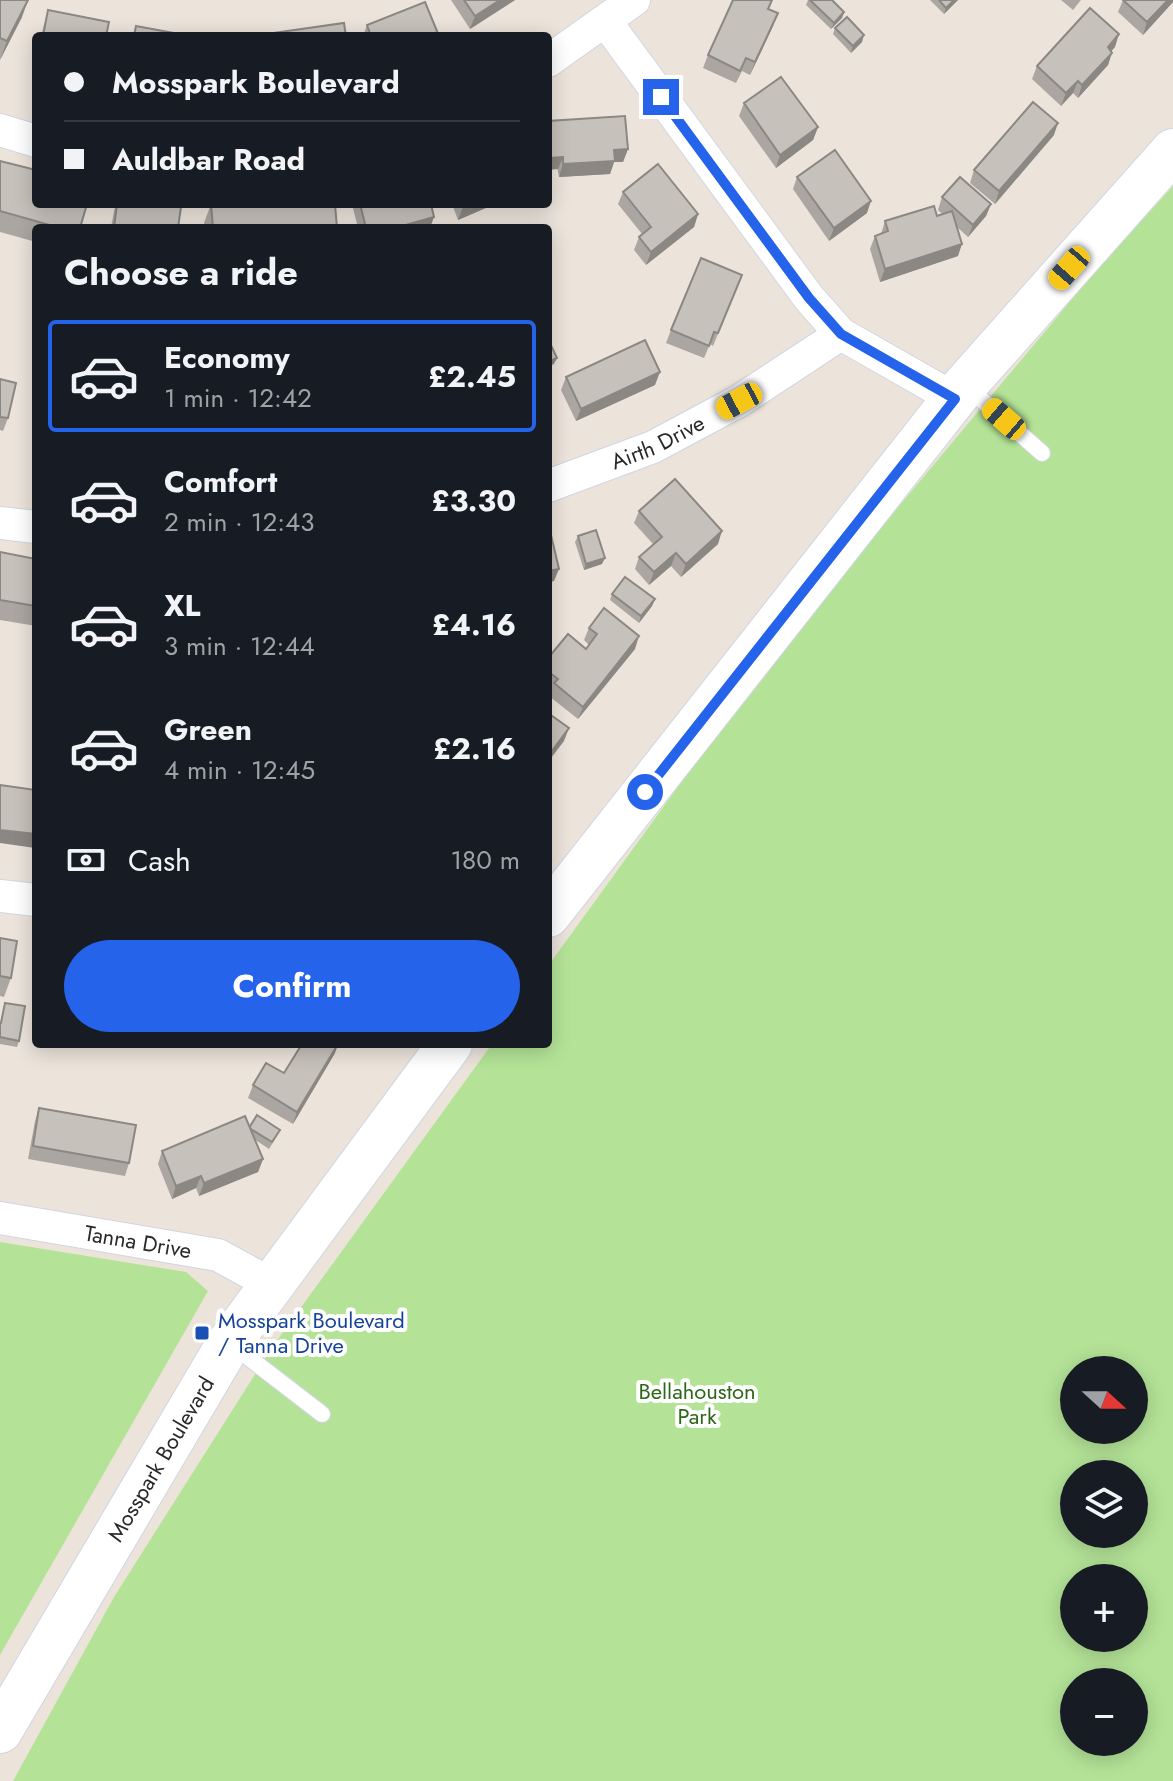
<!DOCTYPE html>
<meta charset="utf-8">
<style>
:root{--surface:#171b24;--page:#242831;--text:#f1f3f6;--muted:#9ea1a6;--line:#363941;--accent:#2563eb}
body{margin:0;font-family:Jost,sans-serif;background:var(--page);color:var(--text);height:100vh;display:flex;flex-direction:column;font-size:30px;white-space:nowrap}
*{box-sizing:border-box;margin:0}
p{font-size:26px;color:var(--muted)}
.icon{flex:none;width:44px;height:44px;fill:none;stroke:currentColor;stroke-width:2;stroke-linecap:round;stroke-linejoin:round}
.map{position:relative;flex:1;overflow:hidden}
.panel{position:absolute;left:32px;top:224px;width:520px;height:824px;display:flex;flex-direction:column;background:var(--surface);border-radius:8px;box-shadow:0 4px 20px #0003}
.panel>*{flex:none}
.top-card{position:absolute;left:32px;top:32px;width:520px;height:176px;border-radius:8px;box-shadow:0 4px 20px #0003;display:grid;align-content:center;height:176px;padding:0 32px;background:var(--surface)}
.needle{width:52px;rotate:111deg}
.tools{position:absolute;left:1060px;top:1356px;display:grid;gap:16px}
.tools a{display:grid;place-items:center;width:88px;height:88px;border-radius:50%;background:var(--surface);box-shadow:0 4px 20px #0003;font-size:40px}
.end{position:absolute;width:36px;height:36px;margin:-18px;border:10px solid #2563eb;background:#fff;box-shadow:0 0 0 4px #fff}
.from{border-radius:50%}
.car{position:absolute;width:24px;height:48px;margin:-24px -12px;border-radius:10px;box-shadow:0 0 6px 2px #0007;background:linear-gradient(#f5c518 24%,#345 0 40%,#f5c518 0 76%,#345 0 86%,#f5c518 0)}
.top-card b{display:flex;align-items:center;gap:28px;height:76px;font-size:30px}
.top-card b+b{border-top:2px solid var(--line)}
.top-card i{width:20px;height:20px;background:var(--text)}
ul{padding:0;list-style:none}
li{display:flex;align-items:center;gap:24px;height:112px;margin:0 16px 12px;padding:0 16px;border:4px solid transparent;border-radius:8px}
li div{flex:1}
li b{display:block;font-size:30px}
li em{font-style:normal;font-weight:700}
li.on{border-color:var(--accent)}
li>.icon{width:72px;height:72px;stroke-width:1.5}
h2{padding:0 32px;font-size:36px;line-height:96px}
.pay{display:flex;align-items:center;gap:20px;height:88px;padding:0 32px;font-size:30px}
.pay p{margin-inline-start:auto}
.action{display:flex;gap:16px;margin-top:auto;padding:16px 32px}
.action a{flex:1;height:92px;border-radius:48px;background:var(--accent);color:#fff;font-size:32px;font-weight:700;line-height:92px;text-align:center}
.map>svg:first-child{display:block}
.green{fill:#b4e397;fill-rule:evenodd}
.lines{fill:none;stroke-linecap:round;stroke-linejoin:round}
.lane-casing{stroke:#d0d5e3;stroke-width:18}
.street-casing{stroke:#d0d5e3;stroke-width:34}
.secondary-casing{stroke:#d0d5e3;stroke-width:46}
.lane{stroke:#fff;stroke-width:16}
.street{stroke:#fff;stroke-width:32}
.secondary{stroke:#fff;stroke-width:44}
.wall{fill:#aba6a1}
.shaded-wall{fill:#8b8783}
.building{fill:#c7c1bb;stroke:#8b8783;stroke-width:2}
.route{stroke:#2563eb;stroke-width:10}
.transit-dot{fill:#1a4fb4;stroke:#fff;stroke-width:3}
.labels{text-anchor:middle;stroke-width:8;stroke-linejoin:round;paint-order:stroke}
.street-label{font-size:22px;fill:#292929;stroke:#fff}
.transit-label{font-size:22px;fill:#164399;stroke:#fff;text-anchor:start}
.park-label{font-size:22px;fill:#2d6719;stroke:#fff}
</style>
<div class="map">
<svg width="1173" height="1781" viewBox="0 0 1173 1781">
<rect width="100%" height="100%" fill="#ece4db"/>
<g class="green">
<path d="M1173,186V1781H13L114,1597L273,1346L492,1044H548V966L717,733L900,505L1088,280ZM1074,1370H1134V1430H1074ZM1074,1474H1134V1534H1074ZM1074,1578H1134V1638H1074ZM1074,1682H1134V1742H1074Z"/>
<polygon points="0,1242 186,1272 208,1291 0,1655"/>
</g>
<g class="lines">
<defs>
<g id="lane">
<polyline points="966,386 1042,453"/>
<polyline points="231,1344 322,1414"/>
</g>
<g id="street">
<polyline points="606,22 809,298 841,334 955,399"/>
<polyline points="548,61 634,0"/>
<polyline points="0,130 36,141"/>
<path id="s1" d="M548,486L653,447L739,401L841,334"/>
<polyline points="0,523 36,527"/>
<polyline points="0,896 36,900"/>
<path id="s2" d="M0,1218L218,1255L271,1284"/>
</g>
<g id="secondary">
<polyline points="548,915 965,385 1173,151"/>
<path id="s3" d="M0,1731L229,1343L450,1044"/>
</g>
</defs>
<use href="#lane" class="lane-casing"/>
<use href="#street" class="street-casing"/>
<use href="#secondary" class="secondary-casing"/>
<use href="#lane" class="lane"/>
<use href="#street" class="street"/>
<use href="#secondary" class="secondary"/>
</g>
<g class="wall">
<polygon points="0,0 22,17 0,60"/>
<polygon points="451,0 515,0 470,29"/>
<polygon points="808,0 832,0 844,12 842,18 831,29 806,5"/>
<polygon points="930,0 958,0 944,14"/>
<polygon points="1061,0 1081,0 1073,10"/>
<polygon points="1123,0 1173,0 1173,2 1143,35 1118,12"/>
<polygon points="769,9 773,26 750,75 742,71 736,83 703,68 708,55"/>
<polygon points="48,10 106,36 41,36"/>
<polygon points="367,25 439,36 363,36"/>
<polygon points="835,28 862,42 851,53 833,34"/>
<polygon points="1115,47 1111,51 1108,65 1078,98 1073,93 1061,106 1032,79 1037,66"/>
<polygon points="744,103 818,127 813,140 776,168 739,116"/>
<polygon points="548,121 628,149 623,162 614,162 610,174 559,177"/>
<polygon points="1054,135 995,204 970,183 974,170"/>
<polygon points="0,161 80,228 36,228 36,242 0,232"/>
<polygon points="797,177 867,213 829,241 793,189"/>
<polygon points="623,192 698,214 694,227 646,265 634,250 639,237 642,234 618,204"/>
<polygon points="942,197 991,204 986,216 968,237 957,227 958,256 880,282 870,249 875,236 881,234 885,221 937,216 942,214 938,210"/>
<polygon points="116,204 156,204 178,228 111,228 114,211"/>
<polygon points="211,204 337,228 205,228 204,223"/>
<polygon points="352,204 431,204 430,228 358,228"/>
<polygon points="452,204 495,204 458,220"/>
<polygon points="742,275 713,346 710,344 704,358 666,343 671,330"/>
<polygon points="566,377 655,385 576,421 561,390"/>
<polygon points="0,379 8,418 3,431 0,430"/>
<polygon points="36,401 36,446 32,446"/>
<polygon points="639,511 718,544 681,577 671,566 649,585 635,569 639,557 653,544 634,523"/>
<polygon points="578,536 602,564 584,570 575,542"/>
<polygon points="0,552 36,559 36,626 0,620"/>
<polygon points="612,594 655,599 652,606 639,623 610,600"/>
<polygon points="589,628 635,649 578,719 549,696 551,690 548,688 548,658 586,649 589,645 584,640"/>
<polygon points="0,938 11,978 4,997 0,996"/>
<polygon points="5,1003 19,1041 17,1047 0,1044 0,1023"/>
<polygon points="335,1053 293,1124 248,1098 253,1085"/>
<polygon points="39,1108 129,1163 125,1176 28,1159 35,1121"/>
<polygon points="250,1128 277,1136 269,1149 254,1139 263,1159 258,1172 199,1196 196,1188 172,1199 158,1164 162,1151"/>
</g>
<g class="shaded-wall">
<polygon points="28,0 22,17 0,60 7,41"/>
<polygon points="500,0 515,0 470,29 475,16"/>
<polygon points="954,0 958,0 944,14 946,8"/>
<polygon points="1168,0 1173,0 1173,2 1143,35 1147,22"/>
<polygon points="844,12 842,18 831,29 834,23"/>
<polygon points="778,13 773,26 750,75 755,62"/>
<polygon points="1119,34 1115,47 1103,60 1108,47"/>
<polygon points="864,35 862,42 851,53 853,46"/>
<polygon points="1112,53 1108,65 1078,98 1082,85"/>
<polygon points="1078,81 1073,93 1061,106 1066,93"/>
<polygon points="1058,123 1054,135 995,204 999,191"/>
<polygon points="818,127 813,140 776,168 780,155"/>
<polygon points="628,149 623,162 614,162 610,174 559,177 563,164 614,150"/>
<polygon points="563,157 558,169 548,170 548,158"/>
<polygon points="871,201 867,213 829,241 834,228"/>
<polygon points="470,204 495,204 458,220 463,207"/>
<polygon points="991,204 986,216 968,237 973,225"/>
<polygon points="698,214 694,227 646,265 651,252"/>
<polygon points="434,217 430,228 395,228"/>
<polygon points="962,244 958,256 880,282 885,269"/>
<polygon points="557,358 554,364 548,367 548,362"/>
<polygon points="660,372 655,385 576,421 581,409"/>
<polygon points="36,435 36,446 32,446"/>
<polygon points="722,531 718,544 681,577 686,564"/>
<polygon points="676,553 671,566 649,585 654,572"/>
<polygon points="605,558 602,564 584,570 586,564"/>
<polygon points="559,569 554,581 548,583 548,571"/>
<polygon points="655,599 652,606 639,623 641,616"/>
<polygon points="639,636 635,649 578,719 583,707"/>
<polygon points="569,728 564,741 548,762 548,756"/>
<polygon points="0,830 36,834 35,848 0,843"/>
<polygon points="72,1044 104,1044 102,1048"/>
<polygon points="338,1044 335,1053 293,1124 297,1112"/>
<polygon points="263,1159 258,1172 199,1196 204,1183"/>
<polygon points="201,1176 196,1188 172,1199 176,1186"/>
</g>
<g class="building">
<polygon points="0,0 28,0 7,41 0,38"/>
<polygon points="464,0 500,0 475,16"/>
<polygon points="733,0 772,0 768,9 778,13 755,62 746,58 740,71 708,55"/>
<polygon points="810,0 832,0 844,12 834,23"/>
<polygon points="939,0 954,0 946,8"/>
<polygon points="1123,0 1168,0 1147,22"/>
<polygon points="425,2 439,36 371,36 367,25"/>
<polygon points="1090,8 1119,34 1108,47 1112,53 1082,85 1078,81 1066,93 1037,66"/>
<polygon points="48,10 109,22 106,36 43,36"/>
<polygon points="847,17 864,35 853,46 835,28"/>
<polygon points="344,23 346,36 252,36"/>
<polygon points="136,26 190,36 134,36"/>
<polygon points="781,77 818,127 780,155 744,103"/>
<polygon points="1033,102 1058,123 999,191 974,170"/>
<polygon points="625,116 628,149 614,150 615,161 563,164 563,157 548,158 548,121"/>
<polygon points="835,150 871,201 834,228 797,177"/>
<polygon points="0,161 36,170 36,204 87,204 80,228 60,228 0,211"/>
<polygon points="658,164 698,214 651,252 639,237 651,227 623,192"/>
<polygon points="960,177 991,204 973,225 942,197"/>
<polygon points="117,204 156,204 181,207 178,228 114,228"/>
<polygon points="211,204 335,204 337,228 213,228"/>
<polygon points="360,204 431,204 434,217 395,228 366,228"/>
<polygon points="934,206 937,216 952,211 962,244 885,269 875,236 888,231 885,221"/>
<polygon points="701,258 742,275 718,333 714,332 709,346 671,330"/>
<polygon points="548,339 557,358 548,362"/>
<polygon points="645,340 660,372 581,409 566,377"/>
<polygon points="0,379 16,383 8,418 0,417"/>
<polygon points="675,479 722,531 686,564 676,553 654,572 639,557 662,537 639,511"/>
<polygon points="596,530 605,558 586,564 578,536"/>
<polygon points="548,535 551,535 559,569 548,571"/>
<polygon points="0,552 36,559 36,606 0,600"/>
<polygon points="625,577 655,599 641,616 612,594"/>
<polygon points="604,608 639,636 583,707 554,683 558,679 550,673 548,675 548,658 568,634 586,649 597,634 589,628"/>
<polygon points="548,713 569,728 548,756"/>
<polygon points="0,785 36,790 36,834 0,830"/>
<polygon points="0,938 17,941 11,978 0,976"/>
<polygon points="5,1003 25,1006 19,1041 0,1037 0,1023 1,1023"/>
<polygon points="302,1044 338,1044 297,1112 253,1085 266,1063 284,1073"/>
<polygon points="39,1108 136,1125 129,1163 33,1146"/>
<polygon points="257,1115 280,1130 272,1142 249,1128"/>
<polygon points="245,1116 263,1159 204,1183 201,1176 176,1186 162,1151"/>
</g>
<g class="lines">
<polyline class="route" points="645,792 955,399 841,334 809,298 661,97"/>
</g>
<rect class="transit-dot" x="194" y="1325" width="16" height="16" rx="4"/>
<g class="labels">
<g class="street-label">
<text dy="8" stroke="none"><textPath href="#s1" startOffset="118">Airth Drive</textPath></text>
<text dy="8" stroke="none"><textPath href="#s2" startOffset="140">Tanna Drive</textPath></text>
<text dy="8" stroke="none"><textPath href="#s3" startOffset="316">Mosspark Boulevard</textPath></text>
</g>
<g class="transit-label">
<text x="218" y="1328">Mosspark Boulevard<tspan x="218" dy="25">/ Tanna Drive</tspan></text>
</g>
<g class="park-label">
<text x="697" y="1399">Bellahouston<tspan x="697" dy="25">Park</tspan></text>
</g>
</g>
</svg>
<div class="tools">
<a><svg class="needle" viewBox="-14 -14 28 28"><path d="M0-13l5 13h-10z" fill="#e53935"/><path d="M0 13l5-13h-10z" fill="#9ea1a6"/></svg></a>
<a><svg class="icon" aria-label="layers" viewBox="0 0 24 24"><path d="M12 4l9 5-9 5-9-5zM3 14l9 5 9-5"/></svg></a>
<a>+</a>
<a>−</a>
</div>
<i class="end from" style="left:645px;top:792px"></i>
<i class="end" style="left:661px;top:97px"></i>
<i class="car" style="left:1069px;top:268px;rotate:221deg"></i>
<i class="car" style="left:739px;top:401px;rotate:242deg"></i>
<i class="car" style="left:1004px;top:419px;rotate:311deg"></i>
<div class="top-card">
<b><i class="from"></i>Mosspark Boulevard</b>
<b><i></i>Auldbar Road</b>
</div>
<section class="panel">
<h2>Choose a ride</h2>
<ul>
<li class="on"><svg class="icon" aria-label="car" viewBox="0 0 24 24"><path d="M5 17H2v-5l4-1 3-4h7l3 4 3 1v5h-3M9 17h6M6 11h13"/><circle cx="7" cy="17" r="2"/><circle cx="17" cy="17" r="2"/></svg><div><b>Economy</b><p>1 min · 12:42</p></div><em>£2.45</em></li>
<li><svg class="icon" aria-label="car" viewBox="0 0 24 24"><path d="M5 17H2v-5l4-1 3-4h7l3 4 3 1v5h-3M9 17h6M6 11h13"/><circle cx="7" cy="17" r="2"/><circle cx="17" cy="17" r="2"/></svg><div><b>Comfort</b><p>2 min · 12:43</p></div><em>£3.30</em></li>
<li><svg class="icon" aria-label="car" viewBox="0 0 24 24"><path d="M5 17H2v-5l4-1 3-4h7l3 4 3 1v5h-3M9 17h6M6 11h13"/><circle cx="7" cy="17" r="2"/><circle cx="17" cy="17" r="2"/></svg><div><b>XL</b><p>3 min · 12:44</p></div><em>£4.16</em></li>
<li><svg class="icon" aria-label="car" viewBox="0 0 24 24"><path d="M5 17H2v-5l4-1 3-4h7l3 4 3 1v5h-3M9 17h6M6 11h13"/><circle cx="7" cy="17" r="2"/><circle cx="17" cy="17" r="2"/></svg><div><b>Green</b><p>4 min · 12:45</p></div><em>£2.16</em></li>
</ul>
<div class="pay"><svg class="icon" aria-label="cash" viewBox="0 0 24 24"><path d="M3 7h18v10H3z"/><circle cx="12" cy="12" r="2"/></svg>Cash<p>180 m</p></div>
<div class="action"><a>Confirm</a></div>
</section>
</div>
